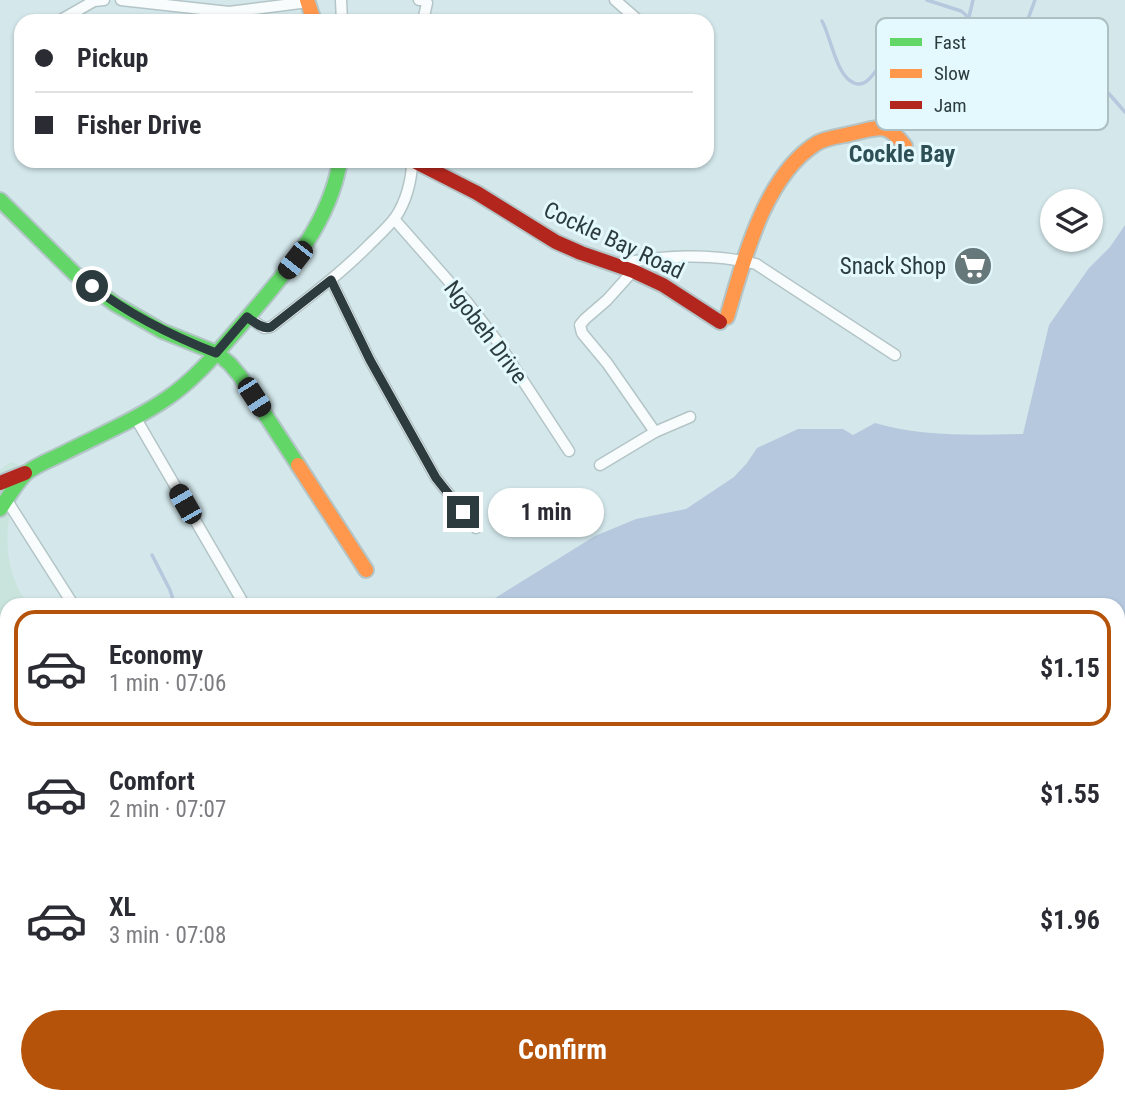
<!DOCTYPE html>
<meta charset="utf-8">
<style>
:root{--surface:#fff;--page:#f7f7f7;--text:#2b2b33;--muted:#7c7c81;--line:#e1e1e2;--accent:#b45309}
body{margin:0;font-family:"Roboto Condensed",sans-serif;background:var(--page);color:var(--text);height:100vh;display:flex;flex-direction:column;font-size:26px;white-space:nowrap}
*{box-sizing:border-box;margin:0}
p{font-size:23px;color:var(--muted)}
.icon{flex:none;width:38px;height:38px;fill:none;stroke:currentColor;stroke-width:2;stroke-linecap:round;stroke-linejoin:round}
.map{position:relative;flex:1;overflow:hidden}
.details{position:absolute;left:0px;top:598px;width:1125px;height:506px;display:flex;flex-direction:column;background:var(--surface);border-radius:21px 21px 0 0;box-shadow:0 2px 5px #0004}
.details>*{flex:none}
.banner{position:absolute;left:14px;top:14px;width:700px;height:154px;border-radius:21px;box-shadow:0 2px 5px #0004;display:grid;align-content:center;height:154px;padding:0 21px;background:var(--surface)}
.fabs{position:absolute;left:1040px;top:189px;display:grid;gap:14px}
.fabs a{display:grid;place-items:center;width:63px;height:63px;border-radius:50%;background:var(--surface);box-shadow:0 2px 5px #0004;font-size:35px}
.end{position:absolute;width:32px;height:32px;margin:-16px;border:9px solid #2c3b3e;background:#fff;box-shadow:0 0 0 4px #fff}
.from{border-radius:50%}
.bubble{position:absolute;height:49px;border-radius:24px;background:var(--surface);box-shadow:0 2px 5px #0004;font-size:23px;font-weight:700;line-height:49px;text-align:center}
.car{position:absolute;width:21px;height:42px;margin:-21px -10px;border-radius:9px;box-shadow:0 0 5px 2px #0007;background:linear-gradient(#222 24%,#8ab4d8 0 40%,#222 0 76%,#8ab4d8 0 86%,#222 0)}
.banner b{display:flex;align-items:center;gap:24px;height:66px;font-size:26px}
.banner b+b{border-top:2px solid var(--line)}
.banner i{width:18px;height:18px;background:var(--text)}
ul{padding:12px 0 0;list-style:none}
li{display:flex;align-items:center;gap:21px;height:116px;margin:0 14px 10px;padding:0 7px;border:4px solid transparent;border-radius:21px}
li div{flex:1}
li b{display:block;font-size:26px}
li em{font-style:normal;font-weight:700}
li.current{border-color:var(--accent)}
li>.icon{width:63px;height:63px;stroke-width:1.5}
.cta{display:flex;gap:14px;margin-top:auto;padding:14px 21px}
.cta a{flex:1;height:80px;border-radius:42px;background:var(--accent);color:#fff;font-size:28px;font-weight:700;line-height:80px;text-align:center}
.map>svg:first-child{display:block}
.green{fill:#c9e3dd}
.water{fill:#b5c8dd}
.lines{fill:none;stroke-linecap:round;stroke-linejoin:round}
.stream{stroke:#b5c8dd;stroke-width:3.5}
.street-casing{stroke:#b4c5c7;stroke-width:13}
.fast-casing{stroke:#b4c5c7;stroke-width:18}
.slow-casing{stroke:#b4c5c7;stroke-width:18}
.jam-casing{stroke:#b4c5c7;stroke-width:18}
.street{stroke:#f9fcfc;stroke-width:10}
.fast{stroke:#63d668;stroke-width:14}
.slow{stroke:#ff974d;stroke-width:14}
.jam{stroke:#b3261e;stroke-width:14}
.route{stroke:#2c3b3e;stroke-width:9}
.labels{text-anchor:middle;stroke-width:6;stroke-linejoin:round;paint-order:stroke}
.street-label{font-size:23px;fill:#2c3b3e;stroke:#e3f9fd}
.poi-label{font-size:23px;fill:#2c3b3e;stroke:#e3f9fd;text-anchor:end}
.neighbourhood-label{font-size:24px;font-weight:bold;fill:#2d4f55;stroke:#e3f9fd}
.key{fill:#e3f9fd;stroke:#acc0c4;stroke-width:2}
.key-label{font-size:19px;fill:#2c3b3e}
</style>
<div class="map">
<svg width="1125" height="1103" viewBox="0 0 1125 1103">
<rect width="100%" height="100%" fill="#d4e8ec"/>
<g class="green">
<path d="M11,462L21,466L24,473C20,485 14,497 11,510C3,541 8,580 29,605L7,606V993L0,998V470Z"/>
<polygon points="7,1018 7,1097 62,1097 60,1103 0,1103 0,1023"/>
</g>
<path class="water" d="M1125,225V1103H941L915,1101L901,1103H60L62,1097H1118V606L484,605L595,536L636,519L686,509L734,477L747,463L757,448L798,429H843L853,435L875,423C923,437 973,435 1023,434L1049,325L1089,268L1110,247Z"/>
<g class="lines">
<g class="stream">
<polyline points="927,0 961,11 966,15 970,27"/>
<polyline points="969,17 973,0"/>
<path d="M822,21C831,37 836,76 854,83C866,88 873,74 879,67C883,63 889,61 893,59C905,53 918,54 931,52C945,50 958,40 965,28L970,27L973,24L987,27L1006,35L1035,42L1069,56L1096,79L1125,112"/>
<polyline points="1021,38 1035,0"/>
<polyline points="152,555 170,590 175,606"/>
</g>
<defs>
<g id="street">
<polyline points="121,0 229,12 308,2"/>
<polyline points="341,0 342,21"/>
<polyline points="419,0 423,0 427,3 423,21"/>
<polyline points="615,0 639,21"/>
<polyline points="59,21 94,1 104,0"/>
<polyline points="394,219 467,302 497,341 569,451"/>
<path d="M616,264C663,256 709,252 756,264L895,355"/>
<polyline points="633,271 607,300 585,319 580,325 582,333 607,363 655,432"/>
<polyline points="331,280 370,360 436,478 476,528"/>
<path d="M247,317L264,328L271,327C304,301 338,276 368,246C377,237 387,228 395,218C406,202 412,180 412,161"/>
<polyline points="135,417 245,606"/>
<polyline points="600,465 655,432 690,417"/>
<polyline points="6,499 74,606"/>
</g>
<g id="fast">
<polyline points="0,200 75,274 115,304 162,331 217,353 230,364 240,376 298,465"/>
<path d="M0,509C8,498 19,478 29,471C39,464 52,459 62,454C97,436 134,421 166,399C196,379 219,350 242,324C284,275 329,226 340,161"/>
<polyline points="577,1097 584,1103"/>
</g>
<g id="slow">
<polyline points="307,0 314,21"/>
<path d="M727,317C744,260 764,176 817,143C827,137 843,136 854,133C880,127 887,122 905,146"/>
<polyline points="298,465 366,570"/>
</g>
<g id="jam">
<polyline points="414,161 477,193 556,242 581,253 633,271 663,285 720,322"/>
<polyline points="0,483 25,473"/>
<polyline points="0,637 7,647"/>
</g>
</defs>
<use href="#street" class="street-casing"/>
<use href="#fast" class="fast-casing"/>
<use href="#slow" class="slow-casing"/>
<use href="#jam" class="jam-casing"/>
<use href="#street" class="street"/>
<use href="#fast" class="fast"/>
<use href="#slow" class="slow"/>
<use href="#jam" class="jam"/>
</g>
<g class="lines">
<path class="route" d="M92,286C130,315 172,336 216,353L247,317C254,322 263,330 271,327L331,280L370,360L436,478L463,512"/>
</g>
<defs>
<symbol id="supermarket-disc" viewBox="-11 -11 22 22"><circle r="9.5" fill="#67787b" stroke="#e3f9fd"/><path d="M-6-5.5h2.5l.6 2H6L4.5 2H-2.5L-4.4-4H-6ZM-1.5 3.2a1.3 1.3 0 1 0 .1 0ZM3 3.2a1.3 1.3 0 1 0 .1 0Z" fill="#fff"/></symbol>
</defs>
<g fill-rule="evenodd">
<use href="#supermarket-disc" x="951" y="244" width="44" height="44"/>
</g>
<g class="labels">
<g class="street-label">
<text transform="translate(614 240) rotate(25)" y="8">Cockle Bay Road</text>
<text transform="translate(486 332) rotate(53)" y="8">Ngobeh Drive</text>
</g>
<g class="poi-label">
<text x="946" y="274">Snack Shop</text>
</g>
<g class="neighbourhood-label">
<text x="902" y="162">Cockle Bay</text>
</g>
</g>
<rect x="876" y="18" width="232" height="112" rx="10" class="key"/>
<rect x="890" y="38" width="32" height="8" fill="#63d668"/>
<rect x="890" y="69" width="32" height="9" fill="#ff974d"/>
<rect x="890" y="101" width="32" height="8" fill="#b3261e"/>
<g class="key-label">
<text x="934" y="49">Fast</text>
<text x="934" y="80">Slow</text>
<text x="934" y="112">Jam</text>
</g>
</svg>
<div class="fabs">
<a><svg class="icon" aria-label="layers" viewBox="0 0 24 24"><path d="M12 4l9 5-9 5-9-5zM3 14l9 5 9-5"/></svg></a>
</div>
<i class="end from" style="left:92px;top:286px"></i>
<i class="end" style="left:463px;top:512px"></i>
<div class="bubble" style="left:488px;top:488px;width:116px">1 min</div>
<i class="car" style="left:295px;top:260px;rotate:218deg"></i>
<i class="car" style="left:254px;top:397px;rotate:147deg"></i>
<i class="car" style="left:185px;top:504px;rotate:330deg"></i>
<div class="banner">
<b><i class="from"></i>Pickup</b>
<b><i></i>Fisher Drive</b>
</div>
<section class="details">
<ul>
<li class="current"><svg class="icon" aria-label="car" viewBox="0 0 24 24"><path d="M5 17H2v-5l4-1 3-4h7l3 4 3 1v5h-3M9 17h6M6 11h13"/><circle cx="7" cy="17" r="2"/><circle cx="17" cy="17" r="2"/></svg><div><b>Economy</b><p>1 min · 07:06</p></div><em>$1.15</em></li>
<li><svg class="icon" aria-label="car" viewBox="0 0 24 24"><path d="M5 17H2v-5l4-1 3-4h7l3 4 3 1v5h-3M9 17h6M6 11h13"/><circle cx="7" cy="17" r="2"/><circle cx="17" cy="17" r="2"/></svg><div><b>Comfort</b><p>2 min · 07:07</p></div><em>$1.55</em></li>
<li><svg class="icon" aria-label="car" viewBox="0 0 24 24"><path d="M5 17H2v-5l4-1 3-4h7l3 4 3 1v5h-3M9 17h6M6 11h13"/><circle cx="7" cy="17" r="2"/><circle cx="17" cy="17" r="2"/></svg><div><b>XL</b><p>3 min · 07:08</p></div><em>$1.96</em></li>
</ul>
<div class="cta"><a>Confirm</a></div>
</section>
</div>
